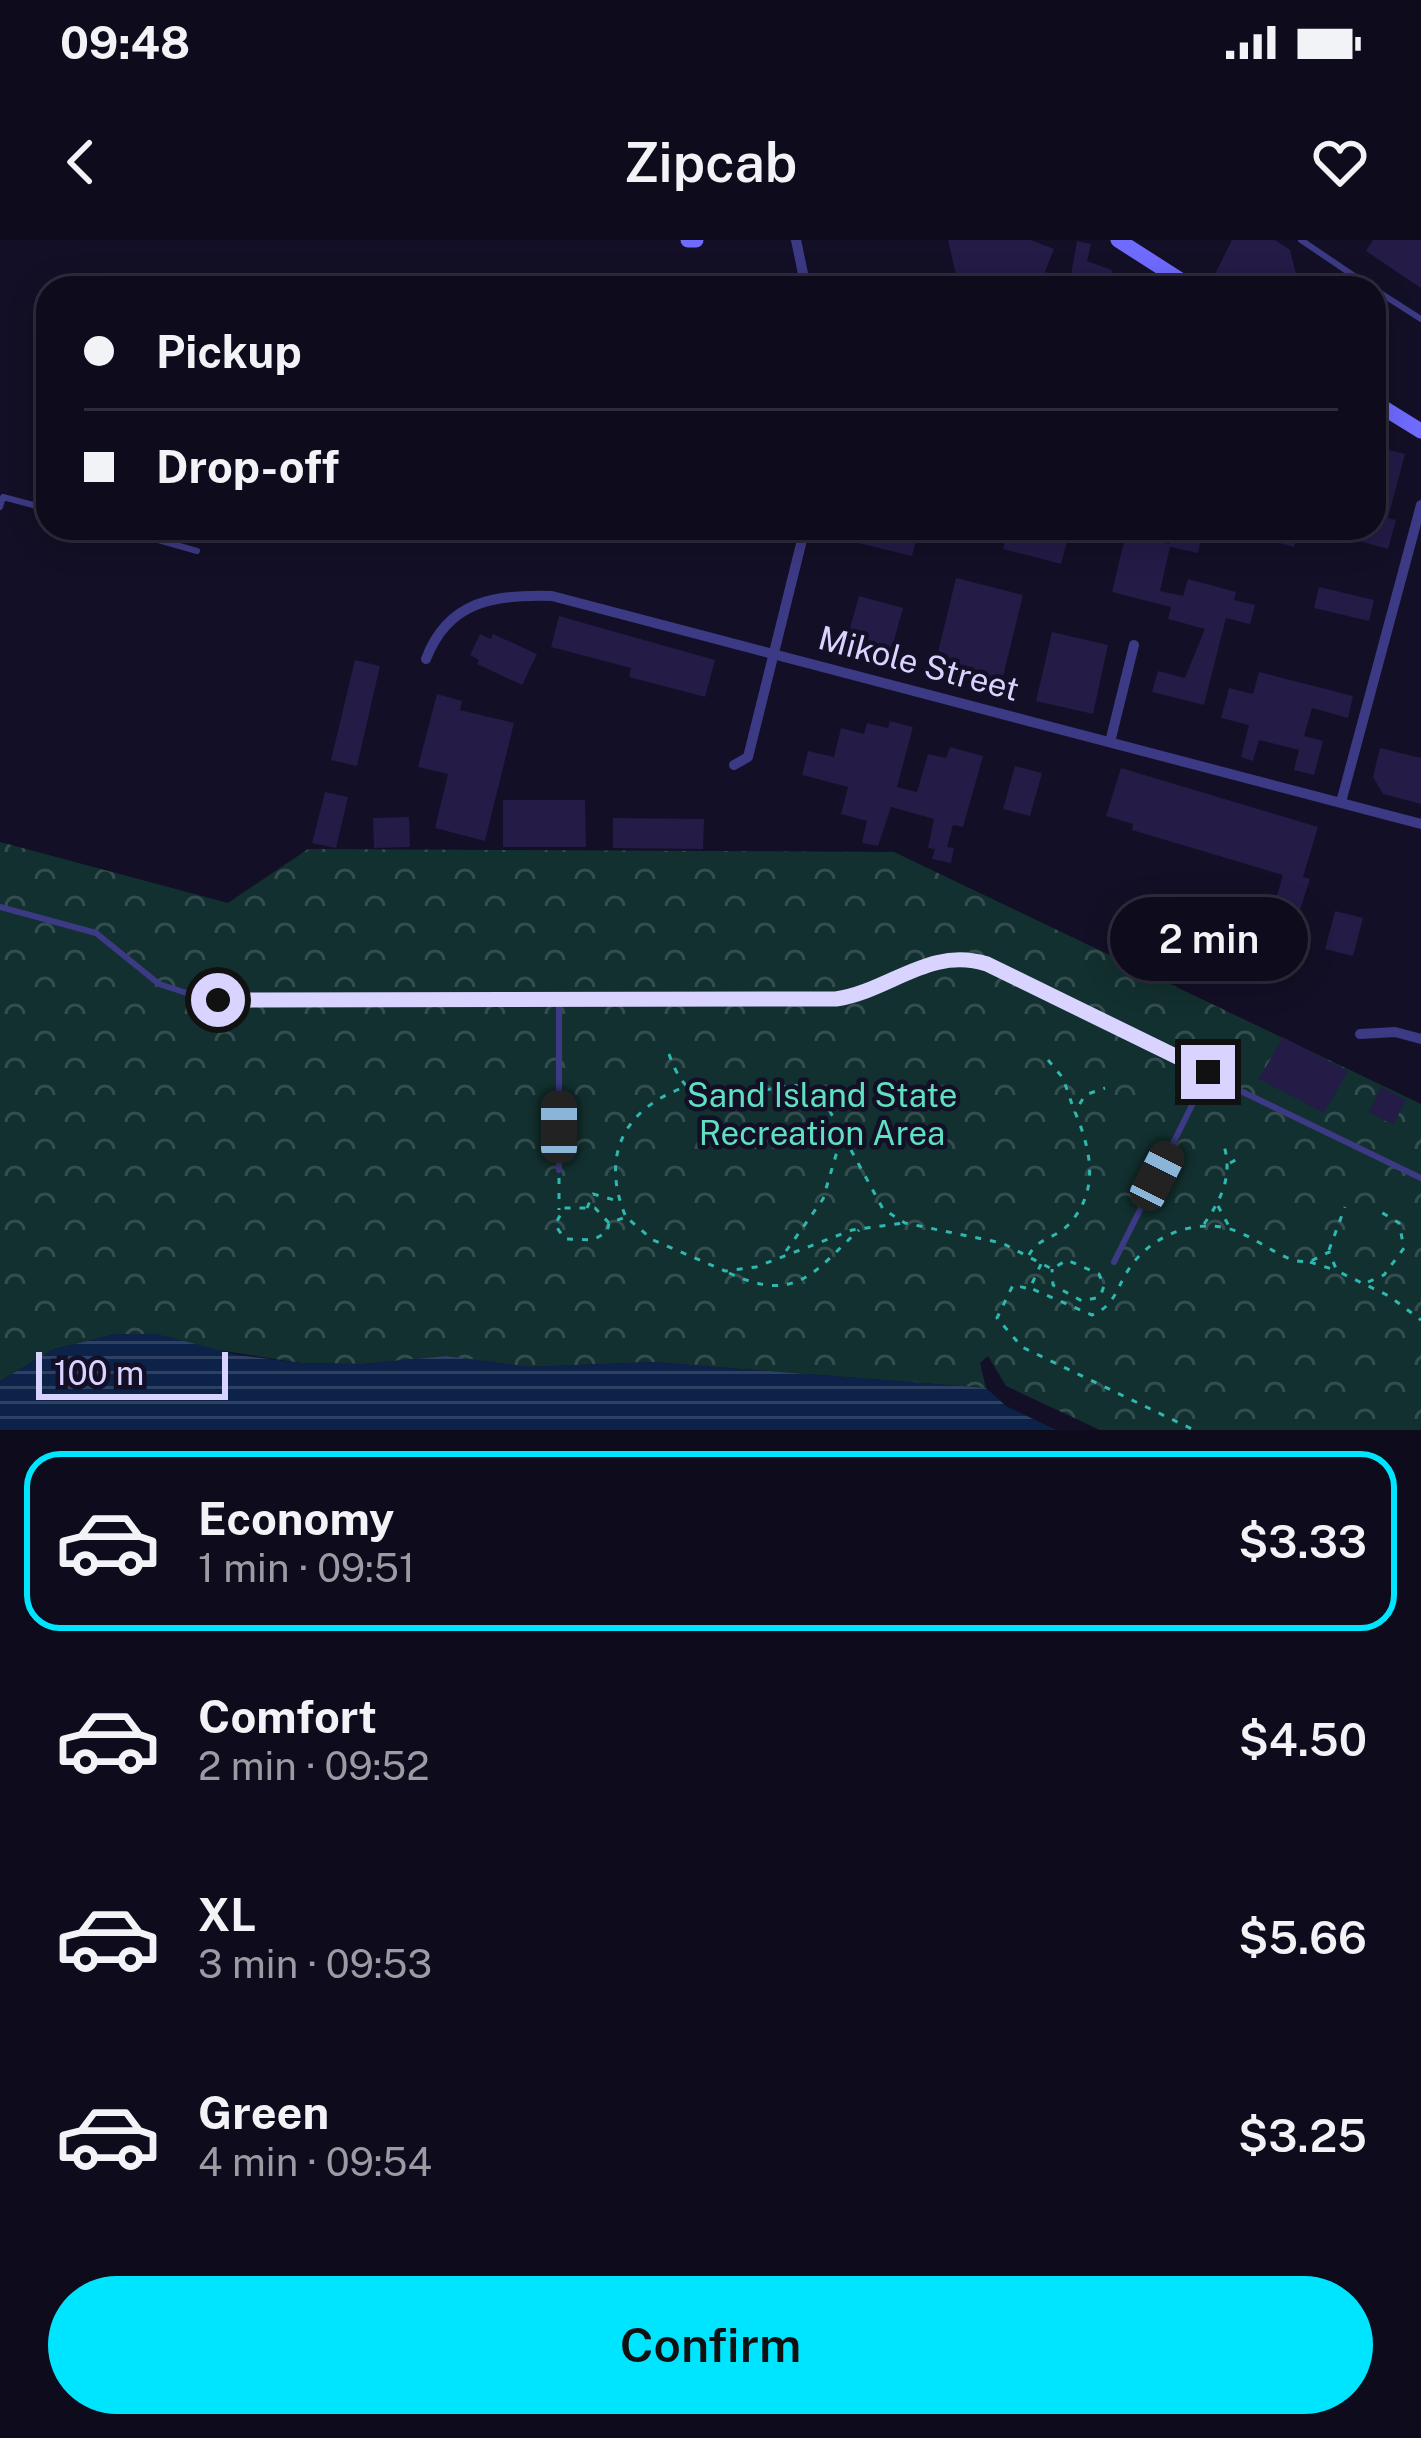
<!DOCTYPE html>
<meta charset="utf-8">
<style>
:root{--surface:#0e0b1c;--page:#171425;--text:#f1f3f6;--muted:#9b9ba3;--line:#2e2b3b;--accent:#00e5ff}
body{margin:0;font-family:"Public Sans",sans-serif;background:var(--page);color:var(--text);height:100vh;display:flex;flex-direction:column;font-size:45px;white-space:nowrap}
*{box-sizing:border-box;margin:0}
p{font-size:39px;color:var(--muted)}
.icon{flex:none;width:66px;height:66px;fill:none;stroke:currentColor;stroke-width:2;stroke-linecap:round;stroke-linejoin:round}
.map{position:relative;height:1190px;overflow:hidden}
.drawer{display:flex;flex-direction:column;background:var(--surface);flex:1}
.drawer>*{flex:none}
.hud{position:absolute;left:36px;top:36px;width:1350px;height:264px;border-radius:36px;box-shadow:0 6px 30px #0003,0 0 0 3px var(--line);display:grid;align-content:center;height:264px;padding:0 48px;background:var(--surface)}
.scale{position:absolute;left:36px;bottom:30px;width:192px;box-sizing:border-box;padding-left:12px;border:6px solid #d9d4ff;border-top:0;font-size:33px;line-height:42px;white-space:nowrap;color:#d9d4ff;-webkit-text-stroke:9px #130f26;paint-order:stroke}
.end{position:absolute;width:54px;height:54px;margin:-27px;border:15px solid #d9d4ff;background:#111;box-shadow:0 0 0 6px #111}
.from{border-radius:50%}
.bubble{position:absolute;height:84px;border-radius:42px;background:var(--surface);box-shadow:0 6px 30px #0003,0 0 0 3px var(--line);font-size:39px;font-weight:600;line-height:84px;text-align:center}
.car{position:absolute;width:36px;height:72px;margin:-36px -18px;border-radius:15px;box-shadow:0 0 9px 3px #0007;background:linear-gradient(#222 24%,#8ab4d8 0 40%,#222 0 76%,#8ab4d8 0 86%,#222 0)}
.hud b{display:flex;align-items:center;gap:42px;height:114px;font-size:45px}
.hud b+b{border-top:3px solid var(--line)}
.hud i{width:30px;height:30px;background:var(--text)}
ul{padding:21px 0 0;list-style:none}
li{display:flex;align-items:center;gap:36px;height:180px;margin:0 24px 18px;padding:0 24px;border:6px solid transparent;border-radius:36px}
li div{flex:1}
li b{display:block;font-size:45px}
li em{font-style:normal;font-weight:600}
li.active{border-color:var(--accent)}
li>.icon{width:108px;height:108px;stroke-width:1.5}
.primary-button{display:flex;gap:24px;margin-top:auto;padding:24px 48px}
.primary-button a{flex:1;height:138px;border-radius:72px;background:var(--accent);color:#111;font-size:48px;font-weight:600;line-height:138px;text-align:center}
.status{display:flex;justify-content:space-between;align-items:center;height:84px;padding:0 60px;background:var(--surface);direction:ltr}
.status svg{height:33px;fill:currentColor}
header{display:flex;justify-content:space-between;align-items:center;height:156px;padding:0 48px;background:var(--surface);font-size:54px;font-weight:600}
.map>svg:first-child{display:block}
.forest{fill:url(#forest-crowns)}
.water{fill:url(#water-rules)}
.building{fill:#241b47}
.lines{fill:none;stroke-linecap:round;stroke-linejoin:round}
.path{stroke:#2fb8b0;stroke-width:3;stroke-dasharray:6 9;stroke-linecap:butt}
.lane{stroke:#3d3a85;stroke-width:6}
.street{stroke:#3d3a85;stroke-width:10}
.secondary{stroke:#6f6bff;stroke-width:15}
.route{stroke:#d9d4ff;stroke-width:15}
.labels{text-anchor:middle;stroke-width:9;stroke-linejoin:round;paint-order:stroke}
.street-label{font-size:33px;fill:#d9d4ff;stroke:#130f26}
.park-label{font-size:33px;fill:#5fe0c0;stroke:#130f26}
</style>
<div class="status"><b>09:48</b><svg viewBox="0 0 49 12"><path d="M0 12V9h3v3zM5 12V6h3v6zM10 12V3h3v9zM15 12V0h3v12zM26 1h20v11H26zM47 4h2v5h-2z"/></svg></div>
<header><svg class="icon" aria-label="back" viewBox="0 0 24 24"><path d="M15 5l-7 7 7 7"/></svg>Zipcab<svg class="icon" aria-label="heart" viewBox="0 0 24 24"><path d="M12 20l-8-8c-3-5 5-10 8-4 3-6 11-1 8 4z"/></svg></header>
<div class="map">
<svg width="1421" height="1190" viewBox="0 0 1421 1190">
<defs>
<pattern id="forest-crowns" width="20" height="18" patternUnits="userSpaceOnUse" patternTransform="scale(3)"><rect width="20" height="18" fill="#12302f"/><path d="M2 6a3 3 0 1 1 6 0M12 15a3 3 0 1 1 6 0" fill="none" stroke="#344d4e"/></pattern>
<pattern id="water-rules" width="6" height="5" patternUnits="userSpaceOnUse" patternTransform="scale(3)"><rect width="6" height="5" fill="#0c2248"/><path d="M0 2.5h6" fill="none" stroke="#2f4163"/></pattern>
</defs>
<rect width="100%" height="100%" fill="#130f26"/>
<polygon class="forest" points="0,602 228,663 308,609 894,612 1421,864 1421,1190 1100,1190 1006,1146 988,1116 980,1123 986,1148 652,1122 528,1127 446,1116 363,1124 301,1123 116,1094 54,1109 0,1141"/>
<polygon class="water" points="116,1094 157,1094 238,1115 301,1123 363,1124 446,1116 528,1127 652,1122 986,1148 1006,1166 1056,1190 0,1190 0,1141 54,1109"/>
<g class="building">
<polygon points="948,0 1031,0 1054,9 1045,32 1070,40 1077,1 1091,4 1087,21 1112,30 1108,44 1096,42 1094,48 959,48"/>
<polygon points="1232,0 1275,0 1290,10 1297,38 1312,48 1235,48 1215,34"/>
<polygon points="1373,0 1421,0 1421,48 1366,11"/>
<polygon points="1374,206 1405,214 1388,278 1396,280 1388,309 1323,291 1374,288"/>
<polygon points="857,288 919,288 912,316 854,302"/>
<polygon points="1008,288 1071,288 1061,324 1003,309"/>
<polygon points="1173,288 1204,288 1198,313 1170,307 1160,351 1183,356 1188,339 1236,352 1234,360 1255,365 1250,384 1226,378 1204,465 1152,452 1158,431 1185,438 1205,389 1168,379 1171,367 1112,352 1126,293 1169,304"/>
<polygon points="1269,288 1300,288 1294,307 1265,299"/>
<polygon points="956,338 1023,355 1000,449 933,433"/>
<polygon points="1319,347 1374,360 1369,381 1314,368"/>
<polygon points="859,356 903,368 891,411 847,399"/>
<polygon points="559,376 715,420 705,457 629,437 631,428 551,407"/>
<polygon points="1052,392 1108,405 1093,474 1036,461"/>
<polygon points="480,394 491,399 493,394 537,414 522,445 477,424 479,420 470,415"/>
<polygon points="355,420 380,426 357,526 331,520"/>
<polygon points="1259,432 1353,456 1348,478 1312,468 1304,496 1323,501 1314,535 1294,530 1299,510 1259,500 1253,521 1241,517 1249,485 1221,478 1229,448 1253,454"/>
<polygon points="437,454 462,461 460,470 514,483 485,601 435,588 448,534 418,527"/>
<polygon points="890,481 913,487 897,547 917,552 928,514 946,518 950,507 983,516 963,587 953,585 947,607 954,608 951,623 932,619 935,609 928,608 934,579 891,567 878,606 862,603 867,581 841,574 848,547 802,535 808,511 834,517 841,488 864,494 867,483 888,488"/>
<polygon points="1380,508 1421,518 1421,564 1383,554 1373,537"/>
<polygon points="1015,526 1042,533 1030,576 1003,569"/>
<polygon points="1121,528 1318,587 1303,637 1310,639 1292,694 1258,685 1263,666 1273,669 1283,635 1132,590 1133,584 1106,576"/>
<polygon points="325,552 348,557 336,608 312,603"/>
<polygon points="503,560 585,560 586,607 503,607"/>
<polygon points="409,577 410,607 374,608 373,578"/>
<polygon points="613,578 704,579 703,609 613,608"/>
<polygon points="1335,671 1363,678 1353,716 1325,709"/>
<polygon points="1283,797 1348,831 1324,873 1259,839"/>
<polygon points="1381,847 1406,860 1393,885 1369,872"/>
</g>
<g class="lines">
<g class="path">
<polyline points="1307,45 1340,35"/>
<path d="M669,814C697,897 755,840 803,846L826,864L883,969L905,983L1002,1003L1052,1029L1067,1020L1099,1034L1104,1046L1100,1057L1082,1061L1053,1045L1052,1029"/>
<polyline points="1048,820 1063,838 1074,870"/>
<polyline points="1230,923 1243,916"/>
<polyline points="559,938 559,970"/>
<polyline points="1218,966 1230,988"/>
<polyline points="587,968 593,954 618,961"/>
<path d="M625,975C600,913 626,868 685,847"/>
<polyline points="609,983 595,968 564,968 555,985 565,999 593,1000 607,992 609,983 626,977 653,1000 725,1031 756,1027 852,990 904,983"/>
<path d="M1204,984C1221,960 1233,936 1224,906"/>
<polyline points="1329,1010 1345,967"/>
<polyline points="786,1011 823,959 841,898"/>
<path d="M1029,1015C1038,998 1053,999 1066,987C1101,953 1091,910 1075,872L1085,855L1105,848"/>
<polyline points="1310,1022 1335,1030"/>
<path d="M1041,1024L1030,1048L1092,1075C1114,1066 1116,1050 1127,1032C1148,996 1197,976 1236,991C1257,999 1274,1014 1296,1021L1309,1022L1329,1012L1337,1031L1389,1056L1421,1080"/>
<path d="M729,1033C798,1065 815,1030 859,990"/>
<polyline points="1368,1042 1384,1035 1404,1008 1399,983 1376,969"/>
<polyline points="1026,1048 1013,1045 997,1078 1022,1107 1194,1190"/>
</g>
<g class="lane">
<polyline points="1301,0 1372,48"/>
<polyline points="1374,49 1421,79"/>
<polyline points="0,267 3,257 48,269"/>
<polyline points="116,288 197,311"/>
<path d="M0,667L96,693L159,744L205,759H823C875,756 915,715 967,719L1421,938"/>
<polyline points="559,930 559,758"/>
<polyline points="1114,1022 1208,833"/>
</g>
<g class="street">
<polyline points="796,0 806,48"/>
<path d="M426,419C448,361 494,354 552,356L1421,584"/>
<polyline points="1110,502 1134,405"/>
<polyline points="734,525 748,517 805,288"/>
<polyline points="1341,562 1421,265"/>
<polyline points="1360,794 1395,792 1421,799"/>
</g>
<g class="secondary">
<polyline points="688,0 696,0"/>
<polyline points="1118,0 1193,48"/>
<polyline points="1374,162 1421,191"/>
</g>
</g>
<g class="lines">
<path class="route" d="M218,760L836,759C890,751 929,706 987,724L1208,832"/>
</g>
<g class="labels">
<g class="street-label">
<text transform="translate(919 423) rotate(15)" y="12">Mikole Street</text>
</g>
<g class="park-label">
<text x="822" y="867">Sand Island State<tspan x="822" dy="38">Recreation Area</tspan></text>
</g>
</g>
</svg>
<div class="scale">100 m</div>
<i class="end from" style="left:218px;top:760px"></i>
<i class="end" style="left:1208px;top:832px"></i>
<div class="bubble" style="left:1110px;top:657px;width:198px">2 min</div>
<i class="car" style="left:559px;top:887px;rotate:0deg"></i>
<i class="car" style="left:1157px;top:936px;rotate:27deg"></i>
<div class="hud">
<b><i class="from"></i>Pickup</b>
<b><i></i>Drop-off</b>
</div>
</div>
<section class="drawer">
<ul>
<li class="active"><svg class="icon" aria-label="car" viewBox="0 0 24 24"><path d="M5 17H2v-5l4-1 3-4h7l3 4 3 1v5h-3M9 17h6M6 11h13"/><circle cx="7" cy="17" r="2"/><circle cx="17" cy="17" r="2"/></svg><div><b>Economy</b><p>1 min · 09:51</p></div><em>$3.33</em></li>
<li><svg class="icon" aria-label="car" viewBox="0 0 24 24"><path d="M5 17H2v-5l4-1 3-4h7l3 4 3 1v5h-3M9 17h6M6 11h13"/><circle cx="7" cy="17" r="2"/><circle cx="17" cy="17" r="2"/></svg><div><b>Comfort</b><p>2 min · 09:52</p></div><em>$4.50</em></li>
<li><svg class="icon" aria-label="car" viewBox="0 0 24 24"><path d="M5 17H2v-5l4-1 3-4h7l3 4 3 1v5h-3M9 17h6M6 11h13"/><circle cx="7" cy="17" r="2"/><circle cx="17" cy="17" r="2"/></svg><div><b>XL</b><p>3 min · 09:53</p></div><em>$5.66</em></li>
<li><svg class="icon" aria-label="car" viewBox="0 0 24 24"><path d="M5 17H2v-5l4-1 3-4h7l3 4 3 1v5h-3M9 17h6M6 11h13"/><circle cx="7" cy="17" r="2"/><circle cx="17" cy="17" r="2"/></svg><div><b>Green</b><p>4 min · 09:54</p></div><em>$3.25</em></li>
</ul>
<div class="primary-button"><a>Confirm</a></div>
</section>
